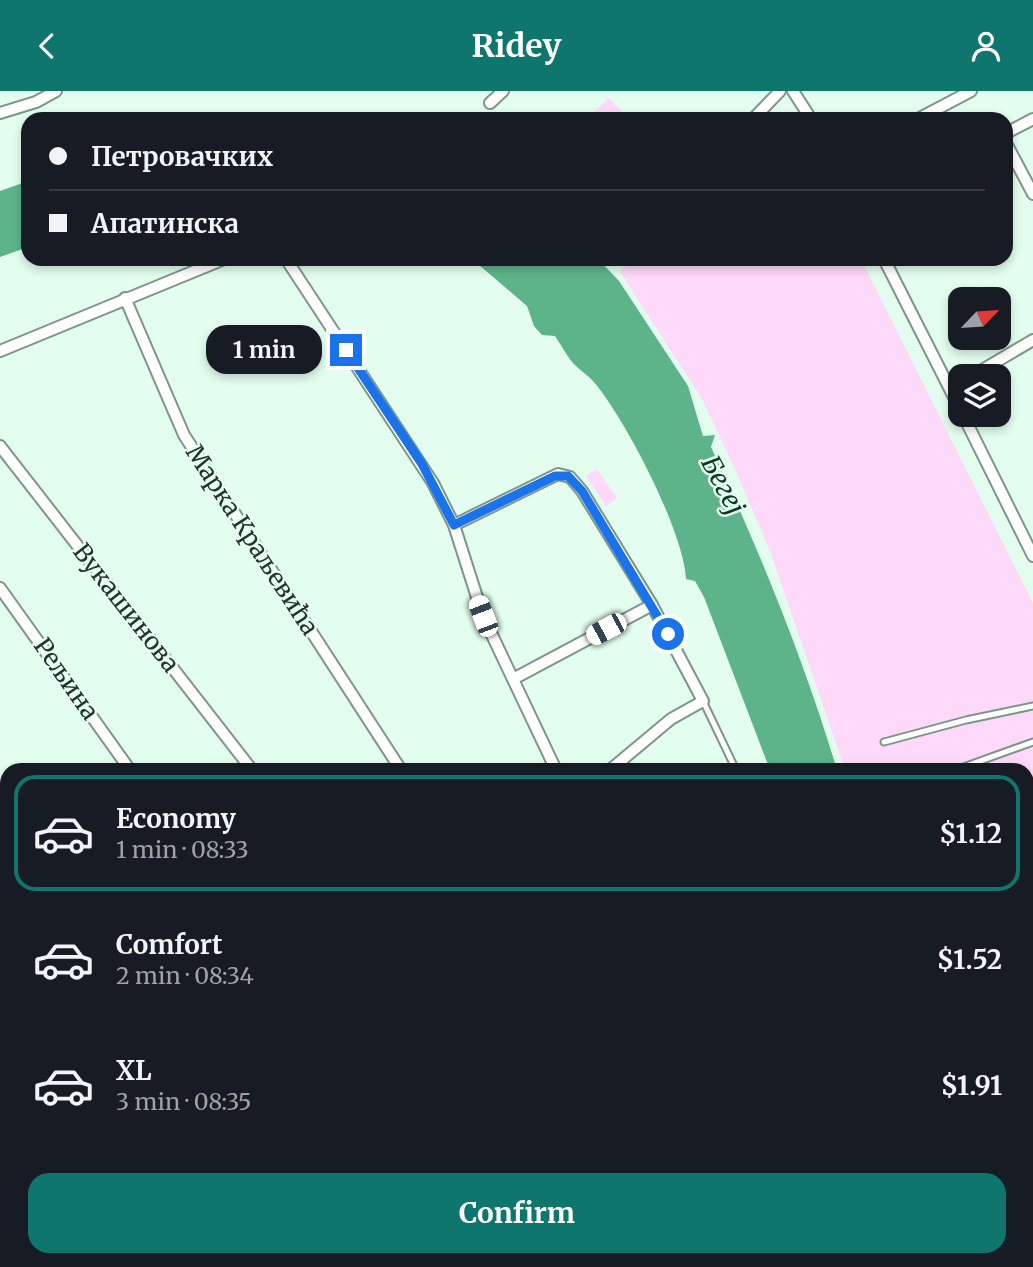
<!DOCTYPE html>
<meta charset="utf-8">
<style>
:root{--surface:#171b24;--page:#242831;--text:#f1f3f6;--muted:#9ea1a6;--line:#363941;--accent:#0f766e}
body{margin:0;font-family:Merriweather,serif;background:var(--page);color:var(--text);height:100vh;display:flex;flex-direction:column;font-size:26px;white-space:nowrap}
*{box-sizing:border-box;margin:0}
p{font-size:23px;color:var(--muted)}
.icon{flex:none;width:38px;height:38px;fill:none;stroke:currentColor;stroke-width:2;stroke-linecap:round;stroke-linejoin:round}
.map{position:relative;flex:1;overflow:hidden}
.details{position:absolute;left:0px;top:672px;width:1034px;height:504px;display:flex;flex-direction:column;background:var(--surface);border-radius:21px 21px 0 0;box-shadow:0 4px 10px #0003}
.details>*{flex:none}
.hud{position:absolute;left:21px;top:21px;width:992px;height:154px;border-radius:21px;box-shadow:0 4px 10px #0003;display:grid;align-content:center;height:154px;padding:0 28px;background:var(--surface)}
.needle{width:46px;rotate:65deg}
.tools{position:absolute;left:948px;top:196px;display:grid;gap:14px}
.tools a{display:grid;place-items:center;width:63px;height:63px;border-radius:14px;background:var(--surface);box-shadow:0 4px 10px #0003;font-size:35px}
.end{position:absolute;width:32px;height:32px;margin:-16px;border:9px solid #1a73e8;background:#fff;box-shadow:0 0 0 4px #fff}
.from{border-radius:50%}
.bubble{position:absolute;height:49px;border-radius:21px;background:var(--surface);box-shadow:0 4px 10px #0003;font-size:23px;font-weight:700;line-height:49px;text-align:center}
.car{position:absolute;width:21px;height:42px;margin:-21px -10px;border-radius:9px;box-shadow:0 0 5px 2px #0007;background:linear-gradient(#fff 24%,#345 0 40%,#fff 0 76%,#345 0 86%,#fff 0)}
.hud b{display:flex;align-items:center;gap:24px;height:66px;font-size:26px}
.hud b+b{border-top:2px solid var(--line)}
.hud i{width:18px;height:18px;background:var(--text)}
ul{padding:12px 0 0;list-style:none}
li{display:flex;align-items:center;gap:21px;height:116px;margin:0 14px 10px;padding:0 14px;border:4px solid transparent;border-radius:21px}
li div{flex:1}
li b{display:block;font-size:26px}
li em{font-style:normal;font-weight:700}
li.on{border-color:var(--accent)}
li>.icon{width:63px;height:63px;stroke-width:1.5}
.primary-button{display:flex;gap:14px;margin-top:auto;padding:14px 28px}
.primary-button a{flex:1;height:80px;border-radius:21px;background:var(--accent);color:#fff;font-size:28px;font-weight:700;line-height:80px;text-align:center}
header{display:flex;justify-content:space-between;align-items:center;height:91px;padding:0 28px;background:var(--accent);color:#fff;font-size:32px;font-weight:700}
.map>svg:first-child{display:block}
.green{fill:#fed9f9}
.water{fill:#5db48a}
.lines{fill:none;stroke-linecap:round;stroke-linejoin:round}
.service-casing{stroke:#7d9688;stroke-width:9}
.minor-casing{stroke:#7d9688;stroke-width:14}
.tertiary-casing{stroke:#7d9688;stroke-width:18}
.secondary-casing{stroke:#7d9688;stroke-width:19}
.service{stroke:#fff;stroke-width:5}
.minor{stroke:#fff;stroke-width:10}
.tertiary{stroke:#fff;stroke-width:14}
.secondary{stroke:#fff;stroke-width:16}
.route{stroke:#1a73e8;stroke-width:9}
.labels{text-anchor:middle;stroke-width:5;stroke-linejoin:round;paint-order:stroke}
.street-label{font-size:24px;fill:#27312b;stroke:#e3feee}
.water-label{font-size:26px;font-style:italic;fill:#103725;stroke:#e3feee}
</style>
<header><svg class="icon" aria-label="back" viewBox="0 0 24 24"><path d="M15 5l-7 7 7 7"/></svg>Ridey<svg class="icon" aria-label="person" viewBox="0 0 24 24"><circle cx="12" cy="8" r="4"/><path d="M4 21q1-7 8-7t8 7"/></svg></header>
<div class="map">
<svg width="1033" height="1176" viewBox="0 0 1033 1176">
<rect width="100%" height="100%" fill="#e3feee"/>
<g class="green">
<polygon points="609,7 625,24 621,28 587,28"/>
<polygon points="632,168 861,168 1033,512 1033,739 1027,741 1027,679 845,679 770,460 733,374 702,308 620,181"/>
<polygon points="597,378 617,407 606,415 586,385"/>
</g>
<g class="water">
<polygon points="28,90 28,156 0,166 0,100"/>
<path d="M472,168H598L619,190L688,295L703,345L715,344L711,356C760,461 804,569 837,679H770L704,506L695,490L686,488C684,441 625,327 593,290C589,285 582,281 577,276C568,268 562,255 555,245L542,244L534,235L527,215Z"/>
<polygon points="858,1169 923,1169 924,1176 858,1176"/>
</g>
<g class="lines">
<defs>
<g id="service">
<polyline points="703,610 736,679"/>
<polyline points="884,651 966,629 1033,615"/>
<polyline points="955,679 1033,651"/>
<polyline points="1027,830 1033,833"/>
<polyline points="1027,852 1033,848"/>
<polyline points="0,1132 7,1136"/>
<polyline points="639,1169 643,1176"/>
<polyline points="835,1169 835,1176"/>
</g>
<g id="minor">
<polyline points="793,0 811,28"/>
<polyline points="490,12 503,0"/>
<polyline points="0,22 36,11 56,0"/>
<polyline points="753,28 780,0"/>
<polyline points="918,28 971,0"/>
<polyline points="1006,42 1033,28"/>
<polyline points="1006,52 1033,103"/>
<polyline points="286,168 433,392 454,434 483,525 556,679"/>
<polyline points="884,168 961,320"/>
<polyline points="125,207 184,344 401,679"/>
<polyline points="0,260 224,168"/>
<polyline points="972,285 1033,249"/>
<polyline points="963,324 1033,465"/>
<polyline points="0,355 252,679"/>
<polyline points="454,434 558,383 570,386 582,400 652,514 703,610 671,628 610,679"/>
<polyline points="0,497 130,679"/>
<polyline points="513,588 652,514"/>
<polyline points="0,733 7,742"/>
<polyline points="1027,864 1033,860"/>
<polyline points="0,931 7,937"/>
<polyline points="1027,1032 1033,1041"/>
<polyline points="788,1169 789,1176"/>
<polyline points="666,1176 692,1169"/>
</g>
<g id="tertiary">
<polyline points="1027,761 1033,759"/>
<polyline points="332,1176 339,1169"/>
</g>
<g id="secondary">
<polyline points="0,1071 7,1076"/>
<polyline points="116,1169 124,1176"/>
</g>
</defs>
<use href="#service" class="service-casing"/>
<use href="#minor" class="minor-casing"/>
<use href="#tertiary" class="tertiary-casing"/>
<use href="#secondary" class="secondary-casing"/>
<use href="#service" class="service"/>
<use href="#minor" class="minor"/>
<use href="#tertiary" class="tertiary"/>
<use href="#secondary" class="secondary"/>
</g>
<g class="lines">
<polyline class="route" points="346,259 422,373 454,434 555,385 568,385 582,400 668,543"/>
</g>
<g class="labels">
<g class="street-label">
<text transform="translate(252 449) rotate(57)" y="8">Марка Краљевића</text>
<text transform="translate(126 517) rotate(52)" y="8">Вукашинова</text>
<text transform="translate(66 588) rotate(55)" y="8">Рељина</text>
</g>
<g class="water-label">
<text transform="translate(723 394) rotate(62)" y="9">Бегеј</text>
</g>
</g>
</svg>
<div class="tools">
<a><svg class="needle" viewBox="-14 -14 28 28"><path d="M0-13l5 13h-10z" fill="#e53935"/><path d="M0 13l5-13h-10z" fill="#9ea1a6"/></svg></a>
<a><svg class="icon" aria-label="layers" viewBox="0 0 24 24"><path d="M12 4l9 5-9 5-9-5zM3 14l9 5 9-5"/></svg></a>
</div>
<i class="end from" style="left:668px;top:543px"></i>
<i class="end" style="left:346px;top:259px"></i>
<div class="bubble" style="left:206px;top:234px;width:116px">1 min</div>
<i class="car" style="left:483px;top:525px;rotate:339deg"></i>
<i class="car" style="left:606px;top:538px;rotate:242deg"></i>
<div class="hud">
<b><i class="from"></i>Петровачких</b>
<b><i></i>Апатинска</b>
</div>
<section class="details">
<ul>
<li class="on"><svg class="icon" aria-label="car" viewBox="0 0 24 24"><path d="M5 17H2v-5l4-1 3-4h7l3 4 3 1v5h-3M9 17h6M6 11h13"/><circle cx="7" cy="17" r="2"/><circle cx="17" cy="17" r="2"/></svg><div><b>Economy</b><p>1 min · 08:33</p></div><em>$1.12</em></li>
<li><svg class="icon" aria-label="car" viewBox="0 0 24 24"><path d="M5 17H2v-5l4-1 3-4h7l3 4 3 1v5h-3M9 17h6M6 11h13"/><circle cx="7" cy="17" r="2"/><circle cx="17" cy="17" r="2"/></svg><div><b>Comfort</b><p>2 min · 08:34</p></div><em>$1.52</em></li>
<li><svg class="icon" aria-label="car" viewBox="0 0 24 24"><path d="M5 17H2v-5l4-1 3-4h7l3 4 3 1v5h-3M9 17h6M6 11h13"/><circle cx="7" cy="17" r="2"/><circle cx="17" cy="17" r="2"/></svg><div><b>XL</b><p>3 min · 08:35</p></div><em>$1.91</em></li>
</ul>
<div class="primary-button"><a>Confirm</a></div>
</section>
</div>
